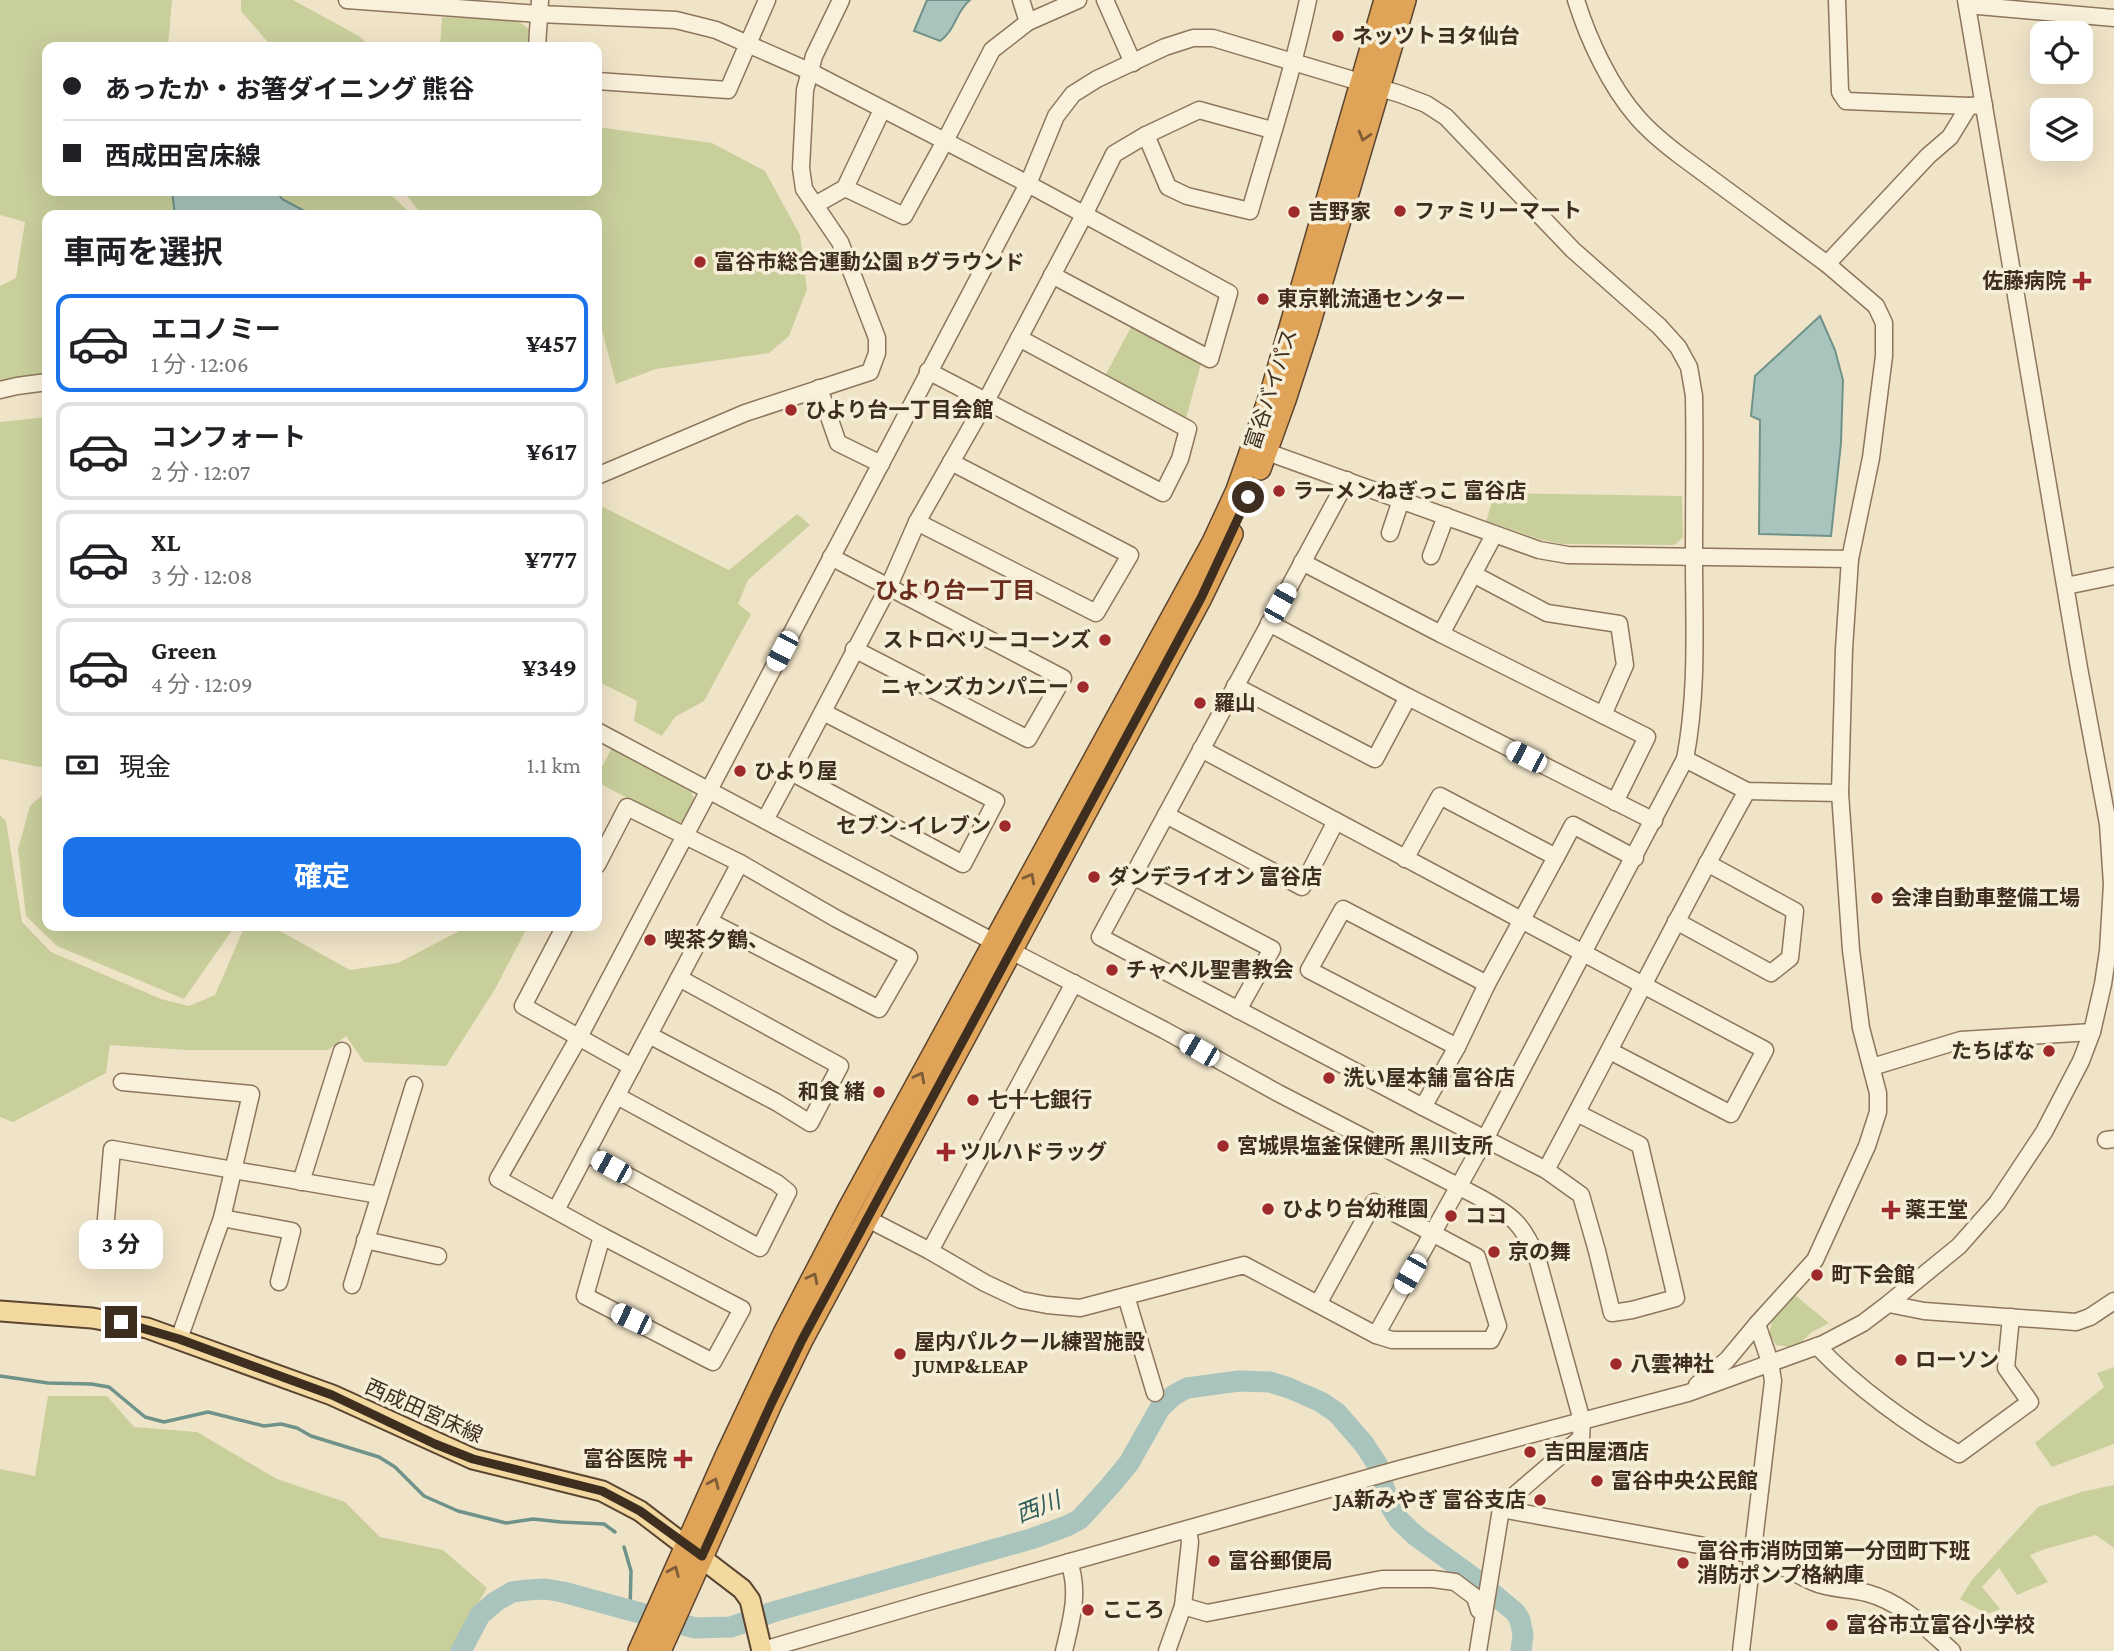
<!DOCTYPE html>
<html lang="ja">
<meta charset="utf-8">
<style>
:root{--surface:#fff;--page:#f6f6f6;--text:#202124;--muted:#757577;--line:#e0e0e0;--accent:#1a73e8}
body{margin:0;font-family:"Crimson Pro","Noto Sans JP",serif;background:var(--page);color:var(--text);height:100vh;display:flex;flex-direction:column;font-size:26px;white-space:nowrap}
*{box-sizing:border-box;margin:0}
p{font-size:23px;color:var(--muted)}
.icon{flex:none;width:38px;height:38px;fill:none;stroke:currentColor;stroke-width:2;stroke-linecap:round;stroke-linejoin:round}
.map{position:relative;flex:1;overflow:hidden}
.sheet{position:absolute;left:42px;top:210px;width:560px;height:721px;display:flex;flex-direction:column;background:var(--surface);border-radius:14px;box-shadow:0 7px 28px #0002}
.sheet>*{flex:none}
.banner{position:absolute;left:42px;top:42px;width:560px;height:154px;border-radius:14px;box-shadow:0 7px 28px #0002;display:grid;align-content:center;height:154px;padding:0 21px;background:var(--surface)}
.tools{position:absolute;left:2030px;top:21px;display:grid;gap:14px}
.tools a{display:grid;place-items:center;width:63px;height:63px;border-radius:14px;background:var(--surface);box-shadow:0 7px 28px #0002;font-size:35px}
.end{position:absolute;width:32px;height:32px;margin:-16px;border:9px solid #3d2e20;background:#fff;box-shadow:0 0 0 4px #fff}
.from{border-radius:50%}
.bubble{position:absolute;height:49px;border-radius:14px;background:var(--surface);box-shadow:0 7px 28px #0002;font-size:23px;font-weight:700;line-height:49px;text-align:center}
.car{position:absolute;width:21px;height:42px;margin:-21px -10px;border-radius:9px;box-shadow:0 0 5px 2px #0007;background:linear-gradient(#fff 24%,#345 0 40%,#fff 0 76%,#345 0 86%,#fff 0)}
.banner b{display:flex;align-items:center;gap:24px;height:66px;font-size:26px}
.banner b+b{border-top:2px solid var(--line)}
.banner i{width:18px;height:18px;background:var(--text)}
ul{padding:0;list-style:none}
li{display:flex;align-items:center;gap:21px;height:98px;margin:0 14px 10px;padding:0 7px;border:4px solid var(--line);border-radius:14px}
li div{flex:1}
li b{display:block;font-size:26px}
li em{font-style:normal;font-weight:700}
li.active{border-color:var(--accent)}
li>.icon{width:63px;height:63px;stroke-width:1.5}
h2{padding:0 21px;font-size:32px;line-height:84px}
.pay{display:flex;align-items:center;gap:18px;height:77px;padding:0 21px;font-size:26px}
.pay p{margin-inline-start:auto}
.cta{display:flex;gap:14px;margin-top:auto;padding:14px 21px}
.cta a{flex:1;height:80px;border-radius:14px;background:var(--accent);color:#fff;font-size:28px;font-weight:700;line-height:80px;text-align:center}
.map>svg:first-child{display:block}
.green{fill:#c9cf9b}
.water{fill:#a9c4bc;stroke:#6f938a;stroke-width:2}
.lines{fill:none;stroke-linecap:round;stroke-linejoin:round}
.stream{stroke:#6f938a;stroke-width:3.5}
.river{stroke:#a9c4bc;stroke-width:21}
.minor-casing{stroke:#8d765c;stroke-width:19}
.major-casing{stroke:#5b4430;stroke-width:23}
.highway-casing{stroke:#5b4430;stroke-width:24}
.minor{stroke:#faf1dc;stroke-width:16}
.major{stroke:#f3d9a0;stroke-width:19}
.highway{stroke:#e0a458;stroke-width:21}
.oneway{stroke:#7e5d36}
.route{stroke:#3d2e20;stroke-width:9}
.poi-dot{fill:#9e2a2b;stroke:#f7eed8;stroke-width:2.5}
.labels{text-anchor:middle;stroke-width:7;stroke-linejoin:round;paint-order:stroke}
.poi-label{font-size:21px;font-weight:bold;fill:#3d2e20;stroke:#f7eed8;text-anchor:start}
.street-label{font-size:21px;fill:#3d2e20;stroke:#f7eed8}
.neighbourhood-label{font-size:23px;font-weight:bold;fill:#6b2e1e;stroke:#f7eed8}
.water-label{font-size:23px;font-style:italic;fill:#2f5d5a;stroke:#f7eed8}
</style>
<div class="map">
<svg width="2114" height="1651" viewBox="0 0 2114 1651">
<rect width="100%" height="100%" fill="#f0e4c8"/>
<g class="green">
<polygon points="0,0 172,0 168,47 47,47 47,191 172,191 175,215 47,215 47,375 0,381 0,286 16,278 25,222 0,215"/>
<polygon points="241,0 293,0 359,36 371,47 272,47 241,11"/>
<polygon points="442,17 517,20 529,29 527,47 440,47"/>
<polygon points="597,127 712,143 765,171 800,235 807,289 789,336 769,353 656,369 616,384 602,330 597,329 597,215 422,215 408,197 408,191 597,191"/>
<polygon points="277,191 387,191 412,215 312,215 281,199"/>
<polygon points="1131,327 1201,364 1186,418 1105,376"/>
<polygon points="47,417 47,765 40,767 0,759 0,422"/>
<polygon points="1495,493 1682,496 1683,538 1674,545 1562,544 1542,540 1486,521"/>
<polygon points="597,504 729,570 797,514 810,525 748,580 738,604 751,614 704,701 675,717 662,736 634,721 637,701 601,683 597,684"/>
<polygon points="612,748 691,792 695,801 685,821 675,823 597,782 597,776"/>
<polygon points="47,791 47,926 235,926 184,999 57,946 26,916 18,849 30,806"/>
<polygon points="0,815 6,821 22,922 51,952 161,999 189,1006 215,995 245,926 271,926 350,970 398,963 469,926 528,926 495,989 446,1066 364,1062 346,1036 328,1050 187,1050 110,1045 106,1073 13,1122 0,1117"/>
<polygon points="1795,1295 1829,1323 1812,1332 1795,1348 1776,1345 1769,1333 1773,1318"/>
<polygon points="2114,1367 2114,1444 2052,1467 2035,1443 2104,1387 2097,1373"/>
<polygon points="48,1396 107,1396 134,1427 197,1432 277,1479 345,1502 380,1537 443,1550 487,1588 450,1651 0,1651 0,1469 35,1476"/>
<polygon points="2114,1485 2114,1548 2096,1535 2045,1549 2030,1555 2048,1582 2017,1595 1999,1568 1982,1587 2000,1609 1987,1614 1960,1599 1972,1580 2038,1507 2081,1492"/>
</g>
<g class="water">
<path d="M927,0H970C956,11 955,31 940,41L914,31Z"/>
<polygon points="172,191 277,191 282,199 312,215 175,215"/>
<polygon points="1820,316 1835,350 1843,380 1841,443 1831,536 1759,534 1760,420 1751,416 1755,376"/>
</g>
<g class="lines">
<g class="stream">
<polyline points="0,1376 48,1383 91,1384 109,1387 145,1417 164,1422 208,1412 264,1426 281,1424 297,1428 311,1436 379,1457 395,1467 424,1496 458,1511 506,1523 533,1519 561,1522 604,1524 615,1532"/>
<polyline points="624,1547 631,1571 630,1611"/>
</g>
<polyline class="river" points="461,1651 480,1615 495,1602 512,1592 528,1590 545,1589 563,1592 695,1628 731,1627 776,1611 1031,1539 1067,1526 1080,1519 1110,1486 1129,1463 1160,1408 1174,1395 1187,1388 1239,1381 1270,1382 1289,1388 1321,1402 1337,1413 1364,1444 1377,1464 1389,1504 1399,1520 1416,1536 1474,1578 1515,1612 1520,1620 1523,1635 1521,1651"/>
<defs>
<g id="minor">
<polyline points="347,0 539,14 676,20 716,30 809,71 1028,184 1229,293 1210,359 1052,275"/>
<polyline points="1021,0 1028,22"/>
<polyline points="1105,0 1133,63"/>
<path d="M1576,0C1588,39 1610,86 1637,117C1650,132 1666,145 1682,157L1827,264L1876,306L1884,323V356L1871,458L1850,559L1844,649L1840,793L1851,950L1861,1028L1878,1093V1112L1867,1146L1815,1260L1757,1324L1770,1362L1773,1381L1741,1651"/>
<polyline points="1837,0 1840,92 1846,101 1969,106"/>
<polyline points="1967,5 2114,18"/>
<polyline points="537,47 540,0"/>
<polyline points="597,81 728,90 767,0"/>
<polyline points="1146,135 1199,110 1272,130"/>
<polyline points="845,188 904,216 945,141 992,50 1028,22 1078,0"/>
<polyline points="815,205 845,188 882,110"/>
<polyline points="1827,264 1928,156 1950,137 1969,106 1984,105"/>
<polyline points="928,371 1163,493 1180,459 1188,429 1019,338"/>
<polyline points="819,388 838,443 881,464"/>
<polyline points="0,390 17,386 47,382"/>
<polyline points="1267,452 1539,550 1568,555 1850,559"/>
<polyline points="597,476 745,413 870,372 877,353 877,338 840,242 804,189 801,168 805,90 814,56 841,0"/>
<polyline points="1347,480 1100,937 1423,1107 1546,1170 1581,1195 1597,1251 1612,1313 1632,1310 1676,1298 1640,1145 1577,1113"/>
<polyline points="917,522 1096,613 1130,555 951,462"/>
<polyline points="1390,533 1401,500"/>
<polyline points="1431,556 1446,516"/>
<polyline points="831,557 1063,678 1028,739 854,649"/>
<polyline points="1302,562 1441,634 1494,535"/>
<polyline points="2066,586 2114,576"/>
<polyline points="1441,634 1603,715 1625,665 1619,624 1547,613 1473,574"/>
<polyline points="1235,686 1375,759 1408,697 1269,623"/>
<polyline points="1408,697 1654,821"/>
<path d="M823,712L996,801L963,864L791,772L889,586L917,522L986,401L1084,215L1114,154L1146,135L1168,187L1187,196L1250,211C1270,141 1293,71 1308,0"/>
<polyline points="1603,715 1647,737 1615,802"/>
<path d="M597,731L1011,951L1164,1030L1278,1093L1477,1196C1512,1215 1523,1223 1538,1261L1582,1421L1581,1438L1509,1500L1501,1509L1478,1651"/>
<path d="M1201,749C1389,850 1577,949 1765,1050L1731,1114L1610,1051"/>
<polyline points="1685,759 1747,791 1840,793"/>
<polyline points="1166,815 1302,887 1336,821"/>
<polyline points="765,820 791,772"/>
<polyline points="1556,857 1573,825 1635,858"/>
<polyline points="1405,859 1440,796 1556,857 1487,984 1457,1047 1423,1107"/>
<polyline points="597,865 627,807 740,863 837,919 909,957 879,1009 709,921"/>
<polyline points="1133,876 1272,949 1238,1010"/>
<polyline points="1676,921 1771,973 1790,958 1795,911 1707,863"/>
<polyline points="565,926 523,1006 632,1067"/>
<polyline points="649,1035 776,1102 810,1123 840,1066 679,978"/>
<polyline points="1457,1047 1309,970 1343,909 1487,984"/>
<polyline points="1872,1067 1961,1040 2092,1032"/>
<polyline points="122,1082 251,1094 222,1218 179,1339"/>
<polyline points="2106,1140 2114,1139"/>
<polyline points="586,1153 760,1248 788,1192 777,1183 617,1096"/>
<path d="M1546,1170C1614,1044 1677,916 1747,791"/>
<polyline points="301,1182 342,1051"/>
<polyline points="556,1210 740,863"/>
<polyline points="222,1218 292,1231 279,1282"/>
<path d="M602,1236L498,1179L579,1037L977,281L1028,184L1056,116L1073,94L1097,79L1165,47L1193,38H1213L1400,94L1426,104L1446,117L1573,250L1659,326L1678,347L1689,367L1694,396C1695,449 1694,503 1694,557C1694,625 1698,692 1685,759L1485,1139L1376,1335L1244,1265L1080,1308L1047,1305L1021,1300L985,1283L930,1251L866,1218"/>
<polygon points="602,1236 742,1309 713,1362 585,1296"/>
<polyline points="365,1240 438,1256"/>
<polyline points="104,1242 112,1149 379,1195"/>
<polyline points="930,1251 1074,983"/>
<polyline points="352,1285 414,1085"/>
<polyline points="1126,1296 1155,1393"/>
<polyline points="1318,1304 1374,1202 1477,1257 1498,1326 1491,1340 1392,1340 1376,1335"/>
<polyline points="1889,1304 1924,1311 2076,1322 2090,1317 2114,1301"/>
<path d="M1817,1346C1856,1387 1910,1426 1959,1454L2030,1402L2006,1368L2011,1317"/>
<polyline points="1697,1385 1727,1360 1757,1324"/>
<path d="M1501,1509L1754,1555C1775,1561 1793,1573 1813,1582C1831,1590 1849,1588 1867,1593C1901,1602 1926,1628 1952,1651"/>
<polyline points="1183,1606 1207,1613 1382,1579 1433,1579 1455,1582 1475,1597 1479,1610 1483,1611"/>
<polyline points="763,1650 924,1603 1400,1469 1688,1393 1823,1344 1863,1323 1888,1304 1959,1246 1997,1203 2044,1132 2081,1061 2092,1032 2103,984 2108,951 2112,884 2108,824 2079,668 1966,0"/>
<path d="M1064,1651C1071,1621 1080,1592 1069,1562"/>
<polyline points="1167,1651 1183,1606 1190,1542 1188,1530"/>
</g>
<polyline id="major" points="0,1311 92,1318 147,1328 332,1395 473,1459 602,1491 640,1511 742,1589 750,1600 762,1651"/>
<g id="highway">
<polyline points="1260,469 1285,400 1307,332 1405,0"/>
<polyline points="639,1651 726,1456 784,1333 849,1208 1213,542 1237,490 1271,393 1385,0"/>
<polyline points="660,1651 771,1404 802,1340 1201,598 1232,534"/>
</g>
</defs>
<use href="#minor" class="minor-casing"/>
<use href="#major" class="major-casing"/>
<use href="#highway" class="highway-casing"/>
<use href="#minor" class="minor"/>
<use href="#major" class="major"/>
<use href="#highway" class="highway"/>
</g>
<defs><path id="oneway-chevron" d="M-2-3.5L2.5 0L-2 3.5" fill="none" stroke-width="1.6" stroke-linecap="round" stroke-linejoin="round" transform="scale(1.75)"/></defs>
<g class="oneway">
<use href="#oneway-chevron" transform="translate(1364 136) rotate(106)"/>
<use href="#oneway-chevron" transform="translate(1030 878) rotate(-61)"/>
<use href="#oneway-chevron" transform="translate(920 1077) rotate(-62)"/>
<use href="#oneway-chevron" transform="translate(813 1278) rotate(-63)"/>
<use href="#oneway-chevron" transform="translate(714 1483) rotate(-66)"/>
<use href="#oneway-chevron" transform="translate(674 1571) rotate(-67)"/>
</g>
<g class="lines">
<polyline class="route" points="121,1322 179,1339 332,1395 435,1444 473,1459 602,1491 640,1511 702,1556 771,1404 802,1340 1201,598 1248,497"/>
</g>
<g class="poi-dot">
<circle cx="1338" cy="36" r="7"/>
<circle cx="1400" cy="211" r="7"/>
<circle cx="1294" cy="212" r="7"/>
<circle cx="700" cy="262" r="7"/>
<path d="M2078.5 270.5h7v7h7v7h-7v7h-7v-7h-7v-7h7z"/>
<circle cx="1263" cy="299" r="7"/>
<circle cx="791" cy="410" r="7"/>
<circle cx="1279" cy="491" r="7"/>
<circle cx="1105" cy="640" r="7"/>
<circle cx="1083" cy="687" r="7"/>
<circle cx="1200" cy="703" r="7"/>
<circle cx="740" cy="771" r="7"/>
<circle cx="1005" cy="826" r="7"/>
<circle cx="1094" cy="877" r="7"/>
<circle cx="1877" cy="898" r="7"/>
<circle cx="650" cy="940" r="7"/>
<circle cx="1112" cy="970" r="7"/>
<circle cx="2049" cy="1051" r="7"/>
<circle cx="1329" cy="1078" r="7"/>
<circle cx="879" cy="1092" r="7"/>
<circle cx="973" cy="1100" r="7"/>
<circle cx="1223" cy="1146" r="7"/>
<path d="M942.5 1141.5h7v7h7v7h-7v7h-7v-7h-7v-7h7z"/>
<circle cx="1268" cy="1209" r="7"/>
<path d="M1887.5 1199.5h7v7h7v7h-7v7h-7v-7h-7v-7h7z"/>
<circle cx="1451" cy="1216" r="7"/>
<circle cx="1494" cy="1252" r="7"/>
<circle cx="1817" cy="1275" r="7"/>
<circle cx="900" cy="1354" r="7"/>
<circle cx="1901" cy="1360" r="7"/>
<circle cx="1616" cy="1364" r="7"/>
<circle cx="1530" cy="1452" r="7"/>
<path d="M679.5 1448.5h7v7h7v7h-7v7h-7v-7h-7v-7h7z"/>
<circle cx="1597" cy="1481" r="7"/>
<circle cx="1540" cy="1500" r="7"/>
<circle cx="1214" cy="1561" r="7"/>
<circle cx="1683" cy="1563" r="7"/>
<circle cx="1088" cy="1610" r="7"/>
<circle cx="1832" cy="1625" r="7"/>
</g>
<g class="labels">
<g class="poi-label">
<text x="1352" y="43">ネッツトヨタ仙台</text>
<text x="1414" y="218">ファミリーマート</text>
<text x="1308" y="219">吉野家</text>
<text x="714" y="269">富谷市総合運動公園 Bグラウンド</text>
<text x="2066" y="288" text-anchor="end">佐藤病院</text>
<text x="1277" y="306">東京靴流通センター</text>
<text x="805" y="417">ひより台一丁目会館</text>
<text x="1293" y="498">ラーメンねぎっこ 富谷店</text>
<text x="1091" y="647" text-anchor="end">ストロベリーコーンズ</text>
<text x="1069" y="694" text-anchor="end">ニャンズカンパニー</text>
<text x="1214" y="710">羅山</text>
<text x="754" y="778">ひより屋</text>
<text x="991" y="833" text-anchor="end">セブン-イレブン</text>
<text x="1108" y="884">ダンデライオン 富谷店</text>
<text x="1891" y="905">会津自動車整備工場</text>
<text x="664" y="947">喫茶夕鶴、</text>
<text x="1126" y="977">チャペル聖書教会</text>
<text x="2035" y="1058" text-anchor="end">たちばな</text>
<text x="1343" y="1085">洗い屋本舗 富谷店</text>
<text x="865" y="1099" text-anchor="end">和食 緒</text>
<text x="987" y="1107">七十七銀行</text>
<text x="1237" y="1153">宮城県塩釜保健所 黒川支所</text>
<text x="960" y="1159">ツルハドラッグ</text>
<text x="1282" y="1216">ひより台幼稚園</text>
<text x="1905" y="1217">薬王堂</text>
<text x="1465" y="1223">ココ</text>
<text x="1508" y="1259">京の舞</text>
<text x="1831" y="1282">町下会館</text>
<text x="914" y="1349">屋内パルクール練習施設<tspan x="914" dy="24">JUMP&amp;LEAP</tspan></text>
<text x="1915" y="1367">ローソン</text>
<text x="1630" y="1371">八雲神社</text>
<text x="1544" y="1459">吉田屋酒店</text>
<text x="667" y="1466" text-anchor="end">富谷医院</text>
<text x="1611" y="1488">富谷中央公民館</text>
<text x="1526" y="1507" text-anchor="end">JA新みやぎ 富谷支店</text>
<text x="1697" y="1558">富谷市消防団第一分団町下班<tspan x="1697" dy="24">消防ポンプ格納庫</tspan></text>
<text x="1228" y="1568">富谷郵便局</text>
<text x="1102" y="1617">こころ</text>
<text x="1846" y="1632">富谷市立富谷小学校</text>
</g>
<g class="street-label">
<text transform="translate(1271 389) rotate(-72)" y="7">富谷バイパス</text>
<text transform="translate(424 1411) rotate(24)" y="7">西成田宮床線</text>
</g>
<g class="neighbourhood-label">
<text x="955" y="598">ひより台一丁目</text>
</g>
<g class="water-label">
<text transform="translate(1038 1507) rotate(-21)" y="8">西川</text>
</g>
</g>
</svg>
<div class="tools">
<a><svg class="icon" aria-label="locate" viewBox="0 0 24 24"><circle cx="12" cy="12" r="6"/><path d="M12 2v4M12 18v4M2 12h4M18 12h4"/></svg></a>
<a><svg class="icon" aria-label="layers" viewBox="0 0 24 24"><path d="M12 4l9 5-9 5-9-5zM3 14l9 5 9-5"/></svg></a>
</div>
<i class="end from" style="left:1248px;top:497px"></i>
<i class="end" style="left:121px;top:1322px"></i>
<div class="bubble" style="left:79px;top:1220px;width:84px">3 分</div>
<i class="car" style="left:1280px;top:603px;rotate:29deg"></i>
<i class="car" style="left:782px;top:651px;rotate:208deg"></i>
<i class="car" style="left:1526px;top:757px;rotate:297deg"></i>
<i class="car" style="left:1199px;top:1050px;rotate:300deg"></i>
<i class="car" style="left:611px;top:1167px;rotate:299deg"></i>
<i class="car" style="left:1410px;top:1274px;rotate:210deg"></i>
<i class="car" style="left:631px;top:1319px;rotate:296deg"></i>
<div class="banner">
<b><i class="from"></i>あったか・お箸ダイニング 熊谷</b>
<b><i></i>西成田宮床線</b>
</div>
<section class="sheet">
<h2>車両を選択</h2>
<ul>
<li class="active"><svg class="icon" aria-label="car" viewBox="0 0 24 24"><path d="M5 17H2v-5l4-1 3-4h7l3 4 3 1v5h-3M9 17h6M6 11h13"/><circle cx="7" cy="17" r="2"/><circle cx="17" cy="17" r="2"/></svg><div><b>エコノミー</b><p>1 分 · 12:06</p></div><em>¥457</em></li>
<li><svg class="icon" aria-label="car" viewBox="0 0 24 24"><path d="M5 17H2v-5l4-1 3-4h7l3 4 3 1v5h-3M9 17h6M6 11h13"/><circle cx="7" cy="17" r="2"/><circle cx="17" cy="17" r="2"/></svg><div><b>コンフォート</b><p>2 分 · 12:07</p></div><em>¥617</em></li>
<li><svg class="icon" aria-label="car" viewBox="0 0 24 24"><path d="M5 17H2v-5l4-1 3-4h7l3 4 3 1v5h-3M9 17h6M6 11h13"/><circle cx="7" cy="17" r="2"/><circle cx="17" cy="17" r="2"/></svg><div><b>XL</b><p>3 分 · 12:08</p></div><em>¥777</em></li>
<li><svg class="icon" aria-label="car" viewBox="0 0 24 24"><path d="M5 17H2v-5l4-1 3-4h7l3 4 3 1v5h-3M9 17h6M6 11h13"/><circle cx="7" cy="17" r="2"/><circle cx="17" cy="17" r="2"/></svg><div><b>Green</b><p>4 分 · 12:09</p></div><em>¥349</em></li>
</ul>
<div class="pay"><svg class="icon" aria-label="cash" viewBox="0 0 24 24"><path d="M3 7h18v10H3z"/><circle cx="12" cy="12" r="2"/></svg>現金<p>1.1 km</p></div>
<div class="cta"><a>確定</a></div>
</section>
</div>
